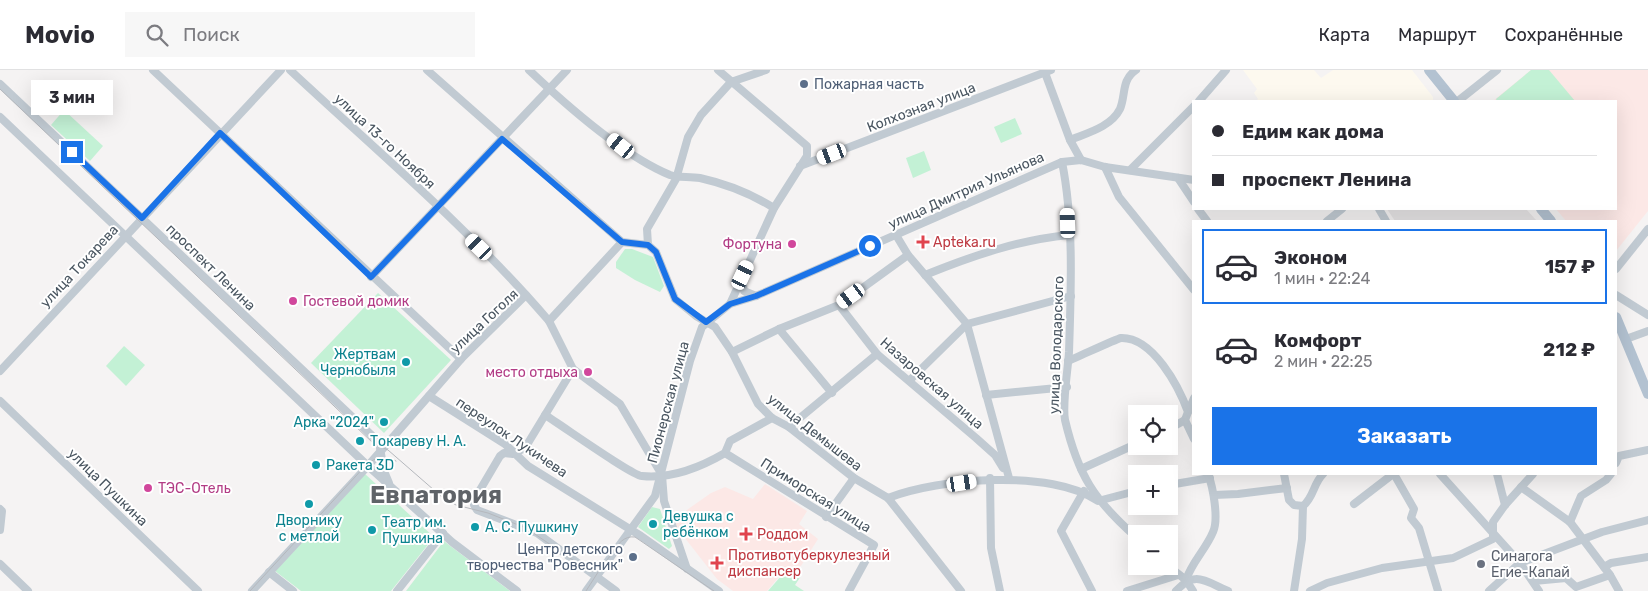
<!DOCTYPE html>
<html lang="ru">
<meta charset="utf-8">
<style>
:root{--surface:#fff;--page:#f7f7f7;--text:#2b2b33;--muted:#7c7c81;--line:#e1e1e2;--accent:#1a73e8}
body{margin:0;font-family:Rubik,sans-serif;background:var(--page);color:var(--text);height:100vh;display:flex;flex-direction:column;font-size:19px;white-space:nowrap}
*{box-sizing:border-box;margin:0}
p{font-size:16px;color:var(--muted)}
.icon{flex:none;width:28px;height:28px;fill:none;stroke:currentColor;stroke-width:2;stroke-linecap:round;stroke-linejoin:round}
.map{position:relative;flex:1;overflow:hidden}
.panel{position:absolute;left:1192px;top:150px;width:425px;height:255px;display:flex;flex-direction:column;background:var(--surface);border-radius:0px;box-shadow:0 5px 20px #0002}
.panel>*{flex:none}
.top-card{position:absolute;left:1192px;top:30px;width:425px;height:110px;border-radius:0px;box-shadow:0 5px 20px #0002;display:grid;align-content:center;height:110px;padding:0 20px;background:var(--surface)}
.buttons{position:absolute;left:1128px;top:335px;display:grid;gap:10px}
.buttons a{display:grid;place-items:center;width:50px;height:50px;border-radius:0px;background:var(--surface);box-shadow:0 5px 20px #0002;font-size:25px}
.end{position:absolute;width:22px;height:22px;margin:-11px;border:6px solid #1a73e8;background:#fff;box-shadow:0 0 0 2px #fff}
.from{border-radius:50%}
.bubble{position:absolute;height:35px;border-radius:0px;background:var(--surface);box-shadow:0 5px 20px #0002;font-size:16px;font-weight:700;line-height:35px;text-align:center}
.car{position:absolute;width:15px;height:30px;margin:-15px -8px;border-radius:6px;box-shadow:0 0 4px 1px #0007;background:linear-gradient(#fff 24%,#345 0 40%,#fff 0 76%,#345 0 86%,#fff 0)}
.top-card b{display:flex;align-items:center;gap:18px;height:48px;font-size:19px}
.top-card b+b{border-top:1px solid var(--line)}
.top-card i{width:12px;height:12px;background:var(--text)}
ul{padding:9px 0 0;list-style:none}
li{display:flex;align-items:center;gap:15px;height:75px;margin:0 10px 8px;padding:0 10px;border:2px solid transparent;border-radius:0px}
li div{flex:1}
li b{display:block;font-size:19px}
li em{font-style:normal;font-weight:700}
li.selected{border-color:var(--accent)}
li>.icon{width:45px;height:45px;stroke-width:1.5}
.primary-button{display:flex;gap:10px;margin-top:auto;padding:10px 20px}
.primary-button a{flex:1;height:58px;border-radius:0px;background:var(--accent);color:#fff;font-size:20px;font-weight:700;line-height:58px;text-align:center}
header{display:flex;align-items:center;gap:30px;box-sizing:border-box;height:70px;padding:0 25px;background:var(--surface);border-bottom:1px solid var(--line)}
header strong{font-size:24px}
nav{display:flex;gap:28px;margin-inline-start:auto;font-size:18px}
.search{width:350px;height:45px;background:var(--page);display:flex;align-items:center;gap:12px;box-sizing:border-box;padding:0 18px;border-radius:0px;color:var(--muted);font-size:19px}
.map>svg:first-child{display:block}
.commercial{fill:#fdf9ef}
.education{fill:#e6e4e5}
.medical{fill:#fce8e6}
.green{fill:#c3f1d5}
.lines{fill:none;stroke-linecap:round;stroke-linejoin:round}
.minor{stroke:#c1cad2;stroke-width:8}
.major{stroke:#b3c2d1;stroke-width:10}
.tram{stroke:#b5b8bd;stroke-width:1}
.route{stroke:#1a73e8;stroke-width:6}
.service-dot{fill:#5c6f8a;stroke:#fff;stroke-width:2}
.health-dot{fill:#e0444e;stroke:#fff;stroke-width:2}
.hotel-dot{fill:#d1479c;stroke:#fff;stroke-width:2}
.culture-dot{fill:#0f9aa8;stroke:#fff;stroke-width:2}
.worship-dot{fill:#6b7280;stroke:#fff;stroke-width:2}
.labels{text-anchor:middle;stroke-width:4;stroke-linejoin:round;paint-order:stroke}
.service-label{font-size:14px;fill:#4e5e75;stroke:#fff;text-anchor:start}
.street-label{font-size:14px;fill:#4a5661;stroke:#fff}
.health-label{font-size:14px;fill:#be3a42;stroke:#fff;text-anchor:start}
.hotel-label{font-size:14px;fill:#b23c85;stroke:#fff;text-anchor:end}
.culture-label{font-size:14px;fill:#0d838f;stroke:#fff;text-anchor:start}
.worship-label{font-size:14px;fill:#5b616d;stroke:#fff;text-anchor:start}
.town-label{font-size:24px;font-weight:bold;fill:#5f6368;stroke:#fff}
</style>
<header>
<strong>Movio</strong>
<div class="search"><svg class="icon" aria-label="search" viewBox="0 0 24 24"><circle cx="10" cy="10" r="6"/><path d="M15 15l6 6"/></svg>Поиск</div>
<nav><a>Карта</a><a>Маршрут</a><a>Сохранённые</a></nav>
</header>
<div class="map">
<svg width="1648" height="521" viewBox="0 0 1648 521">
<rect width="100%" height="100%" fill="#f5f3f3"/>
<polygon class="commercial" points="1243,0 1314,0 1321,8 1333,0 1412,0 1433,27 1433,31 1256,31 1258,29 1254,23 1257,19"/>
<polygon class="education" points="1387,139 1526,139 1537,151 1395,151"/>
<g class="medical">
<polygon points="1531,0 1648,0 1648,141 1616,181 1616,151 1566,151 1556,139 1616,139 1616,31 1493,31"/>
<polygon points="765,414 807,441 799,454 818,469 801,496 792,498 788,496 767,521 733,521 717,509 677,458 674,449 711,423 725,417 753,429"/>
</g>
<g class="green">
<polygon points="1531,0 1549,0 1575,31 1497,31 1496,29"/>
<polygon points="64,40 103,76 90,91 51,55"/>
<polygon points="1015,48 1022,64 1001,73 994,57"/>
<polygon points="924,81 931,100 913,108 906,88"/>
<polygon points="625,179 632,179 653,187 664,216 660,222 635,210 616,198 616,192"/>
<polygon points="378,223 451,290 384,363 311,293"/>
<polygon points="124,276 145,295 126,316 106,296"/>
<polygon points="365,404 434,467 391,521 301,521 275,501"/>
<polygon points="652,437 660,439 672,476 669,479 638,457"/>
<polygon points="444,471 449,475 510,521 406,521"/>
<polygon points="788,498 801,506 795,515 804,521 768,521"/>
</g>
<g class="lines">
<g class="minor">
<polyline points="153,0 461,289"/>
<path d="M290,0C378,82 471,160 549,251L622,172"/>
<polyline points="427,0 622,172 648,175 656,182 675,229 696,246 715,257 732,282 758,334 772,348 789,357 854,408 888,428 961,521"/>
<path d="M529,0C565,34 624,86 670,105C678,108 690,106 700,108C727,114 750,123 774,138"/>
<polyline points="1044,0 1070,70 1081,90"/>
<polyline points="0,14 383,376"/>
<polyline points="1199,31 1226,0"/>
<polyline points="1458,31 1497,0"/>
<polyline points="0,47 368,396 452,472 517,521"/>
<path d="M1070,70C1087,63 1111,57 1120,39C1126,25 1121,10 1136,0"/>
<path d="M1062,92C1074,152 1071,220 1069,282C1068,299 1062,334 1065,350C1078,405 1094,430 1136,467"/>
<polyline points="800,96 1051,0"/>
<polyline points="1105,97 1119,127 1194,220"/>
<polyline points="1130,100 1194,36"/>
<polyline points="1178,108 1194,132"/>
<polyline points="1198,139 1207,151"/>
<polyline points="1379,139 1386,151"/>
<polyline points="1327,151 1342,139"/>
<polyline points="648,175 647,159 676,109 688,67 701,45 731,12 766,0"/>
<polyline points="908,185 967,254 1009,408"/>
<polyline points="1616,199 1648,159"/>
<path d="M925,205C972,186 1018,170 1069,165"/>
<polyline points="371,207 567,0"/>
<polyline points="742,209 744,221 756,226"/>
<polyline points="1616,225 1648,245"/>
<polyline points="730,234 756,226 1062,92 1081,90 1105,97 1194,110"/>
<polyline points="839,235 877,284 976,368 995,385 1003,398"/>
<polyline points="549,251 573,299 620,334 662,405 664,431 687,499"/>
<polyline points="779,259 832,323"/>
<polyline points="1626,269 1648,261"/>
<polyline points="732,282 779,259 839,235 908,185 896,165"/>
<path d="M1068,291C1078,287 1116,269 1121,268C1153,267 1179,317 1188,342L1185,350L1194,369"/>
<polyline points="573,299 525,378 513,384 504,383 500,386 477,425 474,435 477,440 537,463 616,521"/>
<polyline points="0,301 281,0"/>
<polyline points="910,310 967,254 1071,226"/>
<polyline points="986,325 1067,317"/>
<polyline points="429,326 505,374 528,396 641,466 719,521"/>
<polyline points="0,331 198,521"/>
<polyline points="1188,342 1194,328"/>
<path d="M545,345C560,354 631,405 642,406C671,409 701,397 725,383L730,371L772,348"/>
<polyline points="789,357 877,284"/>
<polyline points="1169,359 1185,350"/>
<polyline points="380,378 384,401 389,413"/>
<polyline points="725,383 874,475 849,521"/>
<polyline points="1616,393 1619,386 1648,380"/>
<polyline points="1081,399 1136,374"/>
<polyline points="1284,404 1289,430 1294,435 1303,436"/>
<polyline points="1394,404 1414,439 1411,448 1419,458 1438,521"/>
<polyline points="1440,404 1520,493 1539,521"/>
<polyline points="1497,404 1505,435"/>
<polyline points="990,408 991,478 1000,521"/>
<polyline points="1169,415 1210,408"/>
<polyline points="1521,417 1570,452 1610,505 1619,521"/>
<polyline points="1084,421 1061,461 1092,521"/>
<polyline points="1214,425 1238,424 1287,418"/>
<path d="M888,428C939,408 1052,399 1098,431L1136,421"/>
<polyline points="1354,434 1393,404"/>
<path d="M1303,436C1314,427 1313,414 1323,404"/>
<polyline points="0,439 2,441 0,460"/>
<polyline points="826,447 854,408"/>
<polyline points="1570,452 1581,426 1606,410 1611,404"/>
<polyline points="0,494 28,521"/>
<polyline points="1168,496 1186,510 1193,521"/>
<polyline points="1604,497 1611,493 1648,487"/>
<polyline points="269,502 293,521"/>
<path d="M1186,510C1192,492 1206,479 1213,462C1219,449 1213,417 1208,404"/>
<polyline points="1534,511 1566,508 1576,517 1610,505"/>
<polyline points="252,521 366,398 461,289 526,225"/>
<polyline points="397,521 443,463"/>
<polyline points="586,521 655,426 690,291 702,257 730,234 774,138 807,86 807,76 718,0"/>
<polyline points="1127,521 1178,505"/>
<path d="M1176,521C1195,500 1205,511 1228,521"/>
<polyline points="1294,521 1302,469 1303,436"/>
<polyline points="1310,521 1327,513 1382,498 1453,488 1493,469 1493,452 1505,435 1533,404"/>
<polyline points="1489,521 1520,493 1602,462 1648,450"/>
</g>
<g class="major">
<polyline points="1429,0 1454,31"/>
<polyline points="1541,139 1551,151"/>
<polyline points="1616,247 1648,324"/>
</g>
<g class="tram">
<path d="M0,19L373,373L388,380L442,427L456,435L488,443L526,458L589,501C611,501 613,464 635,467L714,521"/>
<path d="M250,521L367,394C376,387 385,385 396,391"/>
<polyline points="586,521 602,496"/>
</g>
</g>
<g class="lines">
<polyline class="route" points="72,82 142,148 220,63 371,207 502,69 622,172 648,175 656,182 675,229 706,252 730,234 756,226 870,176"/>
</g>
<g class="service-dot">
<circle cx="804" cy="14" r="5"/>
<circle cx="633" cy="487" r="5"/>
</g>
<g class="health-dot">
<path d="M920.5 164.5h5v5h5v5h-5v5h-5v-5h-5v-5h5z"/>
<path d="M743.5 456.5h5v5h5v5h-5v5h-5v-5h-5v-5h5z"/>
<path d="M714.5 485.5h5v5h5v5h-5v5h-5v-5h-5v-5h5z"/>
</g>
<g class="hotel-dot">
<circle cx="792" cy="174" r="5"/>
<circle cx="293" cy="231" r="5"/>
<circle cx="588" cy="302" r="5"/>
<circle cx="148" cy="418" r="5"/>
</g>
<g class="culture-dot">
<circle cx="406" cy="292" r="5"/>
<circle cx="384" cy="352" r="5"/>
<circle cx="360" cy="371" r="5"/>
<circle cx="316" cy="395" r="5"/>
<circle cx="309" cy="434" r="5"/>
<circle cx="653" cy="454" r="5"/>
<circle cx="475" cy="457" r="5"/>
<circle cx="372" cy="460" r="5"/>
</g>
<circle class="worship-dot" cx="1481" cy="494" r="5"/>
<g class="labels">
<g class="service-label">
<text x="814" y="19">Пожарная часть</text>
<text x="623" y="484" text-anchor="end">Центр детского<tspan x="623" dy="16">творчества "Ровесник"</tspan></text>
</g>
<g class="street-label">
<text transform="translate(921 37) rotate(-21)" y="5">Колхозная улица</text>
<text transform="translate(385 71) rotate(43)" y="5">улица 13-го Ноября</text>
<text transform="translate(966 120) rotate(-24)" y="5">улица Дмитрия Ульянова</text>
<text transform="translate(79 196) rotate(-47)" y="5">улица Токарева</text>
<text transform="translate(211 197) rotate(44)" y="5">проспект Ленина</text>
<text transform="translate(484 251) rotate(-43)" y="5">улица Гоголя</text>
<text transform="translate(1056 275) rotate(-88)" y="5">улица Володарского</text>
<text transform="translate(932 313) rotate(41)" y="5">Назаровская улица</text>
<text transform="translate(668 332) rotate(-75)" y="5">Пионерская улица</text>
<text transform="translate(815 362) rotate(38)" y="5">улица Демышева</text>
<text transform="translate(512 367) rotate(34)" y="5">переулок Лукичева</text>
<text transform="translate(108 417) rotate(44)" y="5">улица Пушкина</text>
<text transform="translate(816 425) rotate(32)" y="5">Приморская улица</text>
</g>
<g class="health-label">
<text x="933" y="177">Apteka.ru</text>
<text x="757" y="469">Роддом</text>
<text x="728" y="490">Противотуберкулезный<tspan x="728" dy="16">диспансер</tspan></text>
</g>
<g class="hotel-label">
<text x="782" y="179">Фортуна</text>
<text x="303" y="236" text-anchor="start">Гостевой домик</text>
<text x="578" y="307">место отдыха</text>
<text x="158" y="423" text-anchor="start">ТЭС-Отель</text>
</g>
<g class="culture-label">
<text x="396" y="289" text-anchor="end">Жертвам<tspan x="396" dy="16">Чернобыля</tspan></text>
<text x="374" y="357" text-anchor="end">Арка "2024"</text>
<text x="370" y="376">Токареву Н. А.</text>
<text x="326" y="400">Ракета 3D</text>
<text x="663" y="451">Девушка с<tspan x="663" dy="16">ребёнком</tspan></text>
<text x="309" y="455" text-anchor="middle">Дворнику<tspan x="309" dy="16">с метлой</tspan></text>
<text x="382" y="457">Театр им.<tspan x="382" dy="16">Пушкина</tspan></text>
<text x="485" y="462">А. С. Пушкину</text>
</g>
<g class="worship-label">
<text x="1491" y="491">Синагога<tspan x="1491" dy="16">Егие-Капай</tspan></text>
</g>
<g class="town-label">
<text x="436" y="433">Евпатория</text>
</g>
</g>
</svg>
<div class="buttons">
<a><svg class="icon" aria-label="locate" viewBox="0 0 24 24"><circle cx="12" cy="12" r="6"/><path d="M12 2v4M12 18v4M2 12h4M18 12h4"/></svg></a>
<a>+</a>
<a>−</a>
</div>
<i class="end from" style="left:870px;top:176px"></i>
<i class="end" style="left:72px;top:82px"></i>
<div class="bubble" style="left:31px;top:10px;width:82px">3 мин</div>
<i class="car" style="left:621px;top:76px;rotate:309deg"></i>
<i class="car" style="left:832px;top:84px;rotate:249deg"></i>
<i class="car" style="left:1068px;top:153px;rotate:358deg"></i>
<i class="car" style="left:479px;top:177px;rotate:314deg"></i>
<i class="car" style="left:743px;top:205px;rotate:25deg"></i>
<i class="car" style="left:851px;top:226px;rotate:234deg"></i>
<i class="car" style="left:962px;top:413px;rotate:81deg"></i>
<div class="top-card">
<b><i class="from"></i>Едим как дома</b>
<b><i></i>проспект Ленина</b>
</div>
<section class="panel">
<ul>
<li class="selected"><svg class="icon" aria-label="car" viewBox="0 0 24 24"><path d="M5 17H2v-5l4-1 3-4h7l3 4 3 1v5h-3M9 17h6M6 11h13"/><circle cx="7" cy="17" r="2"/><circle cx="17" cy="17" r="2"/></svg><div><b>Эконом</b><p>1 мин · 22:24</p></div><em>157 ₽</em></li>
<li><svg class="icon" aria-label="car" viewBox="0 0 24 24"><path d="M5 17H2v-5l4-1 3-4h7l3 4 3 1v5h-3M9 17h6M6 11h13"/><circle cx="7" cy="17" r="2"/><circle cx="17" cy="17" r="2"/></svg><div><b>Комфорт</b><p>2 мин · 22:25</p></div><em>212 ₽</em></li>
</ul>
<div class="primary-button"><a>Заказать</a></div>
</section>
</div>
